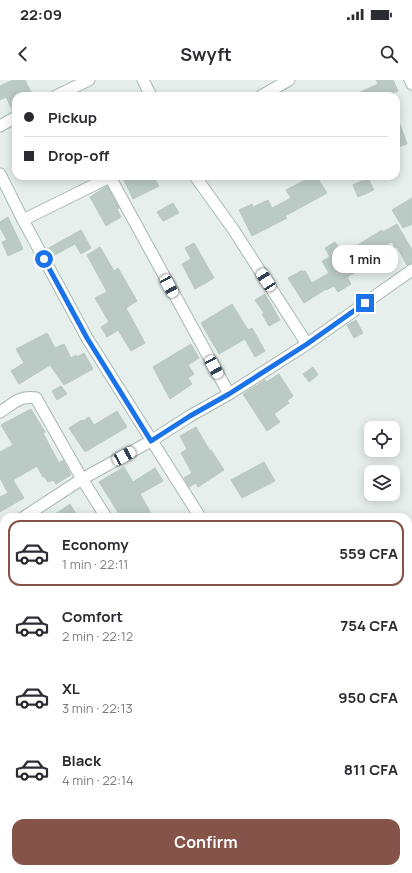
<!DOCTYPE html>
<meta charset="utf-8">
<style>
:root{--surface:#fff;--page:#f7f7f7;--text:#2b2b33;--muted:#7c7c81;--line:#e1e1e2;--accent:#855347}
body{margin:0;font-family:Manrope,sans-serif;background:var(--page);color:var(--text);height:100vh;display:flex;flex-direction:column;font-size:15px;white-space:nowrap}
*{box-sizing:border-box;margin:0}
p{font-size:13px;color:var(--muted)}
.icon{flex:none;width:22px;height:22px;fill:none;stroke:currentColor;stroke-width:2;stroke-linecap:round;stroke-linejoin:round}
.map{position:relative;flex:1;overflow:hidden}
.drawer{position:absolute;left:0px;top:433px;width:412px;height:360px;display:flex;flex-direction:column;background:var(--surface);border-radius:12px 12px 0 0;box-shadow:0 2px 10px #0003}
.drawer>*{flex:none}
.guide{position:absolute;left:12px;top:12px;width:388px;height:88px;border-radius:12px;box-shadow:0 2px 10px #0003;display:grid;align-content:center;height:88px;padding:0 12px;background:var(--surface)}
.controls{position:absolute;left:364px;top:341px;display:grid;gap:8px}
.controls a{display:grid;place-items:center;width:36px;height:36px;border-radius:8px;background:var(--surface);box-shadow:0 2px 10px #0003;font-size:20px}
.end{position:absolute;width:18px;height:18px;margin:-9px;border:5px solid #1a73e8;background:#fff;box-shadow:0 0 0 2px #fff}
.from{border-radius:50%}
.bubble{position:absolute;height:28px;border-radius:12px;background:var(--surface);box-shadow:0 2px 10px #0003;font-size:13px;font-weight:700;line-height:28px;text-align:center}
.car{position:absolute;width:12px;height:24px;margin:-12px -6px;border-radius:5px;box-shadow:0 0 3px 1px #0007;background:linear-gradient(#fff 24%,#345 0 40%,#fff 0 76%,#345 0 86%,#fff 0)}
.guide b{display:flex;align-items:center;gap:14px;height:38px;font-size:15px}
.guide b+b{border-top:1px solid var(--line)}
.guide i{width:10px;height:10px;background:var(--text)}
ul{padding:7px 0 0;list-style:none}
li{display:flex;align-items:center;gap:12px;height:66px;margin:0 8px 6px;padding:0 4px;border:2px solid transparent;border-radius:12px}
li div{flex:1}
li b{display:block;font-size:15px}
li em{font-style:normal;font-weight:700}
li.on{border-color:var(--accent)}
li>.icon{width:36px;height:36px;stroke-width:1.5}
.action{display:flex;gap:8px;margin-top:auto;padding:8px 12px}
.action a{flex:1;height:46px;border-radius:12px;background:var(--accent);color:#fff;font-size:16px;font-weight:700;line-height:46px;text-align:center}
.status{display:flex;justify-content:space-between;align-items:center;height:28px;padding:0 20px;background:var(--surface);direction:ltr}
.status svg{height:11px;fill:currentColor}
header{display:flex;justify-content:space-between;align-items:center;height:52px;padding:0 12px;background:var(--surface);font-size:18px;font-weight:700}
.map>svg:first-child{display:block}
.building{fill:#bbcac4;stroke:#b8c9c2}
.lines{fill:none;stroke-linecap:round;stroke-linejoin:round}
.street-casing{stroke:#a8b8b2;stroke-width:13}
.street{stroke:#fff;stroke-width:11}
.route{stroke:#1a73e8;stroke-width:5}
</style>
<div class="status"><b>22:09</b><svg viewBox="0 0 49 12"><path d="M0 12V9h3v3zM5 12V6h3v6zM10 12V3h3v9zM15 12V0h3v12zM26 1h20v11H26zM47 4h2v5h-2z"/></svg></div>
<header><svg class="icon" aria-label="back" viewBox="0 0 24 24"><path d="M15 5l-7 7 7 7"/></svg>Swyft<svg class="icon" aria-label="search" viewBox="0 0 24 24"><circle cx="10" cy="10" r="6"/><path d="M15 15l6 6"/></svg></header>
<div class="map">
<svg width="412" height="793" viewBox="0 0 412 793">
<rect width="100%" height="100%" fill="#e6efeb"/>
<g class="building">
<polygon points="13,0 25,0 33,16 16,16 16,30 13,31 6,17 0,20 0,6"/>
<polygon points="376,0 393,0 398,11 386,16 352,16 378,4"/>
<polygon points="397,36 407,64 396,67 396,37"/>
<polygon points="122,96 153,96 159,106 133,119"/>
<polygon points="313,96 316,96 327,113 285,136 287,138 252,156 239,130 252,124 253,127 268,120 272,128 291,118 286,110"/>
<polygon points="368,98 374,110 358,117 353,105"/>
<polygon points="107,106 119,128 117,129 121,137 106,146 90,117"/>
<polygon points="412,118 412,144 403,148 392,130"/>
<polygon points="173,123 179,133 163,141 157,132"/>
<polygon points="8,137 23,169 8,176 2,162 7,160 0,148 0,142"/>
<polygon points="397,144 412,170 412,183 407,185 397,167 395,168 392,162 352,186 356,192 347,197 351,204 338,212 334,206 326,210 326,209 304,223 288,198 301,191 305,191 312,203 329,193 322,181 330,177 325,168 335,162 343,174 382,150 383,152"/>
<polygon points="81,150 91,168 81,174 75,164 51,177 47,169"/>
<polygon points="194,163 214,198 195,209 182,184 191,179 185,168"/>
<polygon points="100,167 114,191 118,188 137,221 126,228 145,263 131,271 118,250 107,257 101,247 109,242 95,218 107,212 87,175"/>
<polygon points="265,214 280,240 269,246 262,234 264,233 255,220"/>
<polygon points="232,224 248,250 252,248 265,271 255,277 245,259 219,274 201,243"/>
<polygon points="356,240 363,253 354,258 347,245"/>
<polygon points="47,253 55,268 64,264 71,278 76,275 77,277 84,273 93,289 64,305 50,285 19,304 11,291 24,283 16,269"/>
<polygon points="191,264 199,278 188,285 194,294 188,298 192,304 170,319 153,287"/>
<polygon points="313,287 318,295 309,302 303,294"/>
<polygon points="279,294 293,316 287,321 289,323 274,334 280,342 267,351 243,314 265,300 266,302"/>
<polygon points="61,306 67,314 57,320 52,311"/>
<polygon points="31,329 45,352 43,353 59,383 63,380 71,395 56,404 53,400 48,402 45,397 43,397 37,386 13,400 24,418 0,432 0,417 8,413 0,398 0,372 13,365 1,345"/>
<polygon points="117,331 127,347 85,372 69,348 82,340 83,341 89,337 94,345"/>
<polygon points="196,347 210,371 211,370 224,390 198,407 196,403 189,407 184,398 192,393 181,373 187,369 180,356"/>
<polygon points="264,382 275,401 242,418 231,400"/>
<polygon points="124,387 133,402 155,388 163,401 140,414 153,437 121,437 99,402"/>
<polygon points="70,424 78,437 51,437"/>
</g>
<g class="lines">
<defs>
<g id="street">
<polyline points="143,0 151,16"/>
<polyline points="410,0 412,4"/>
<polyline points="56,16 89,0"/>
<polyline points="261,16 289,0"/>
<polyline points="0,46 16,37"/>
<polyline points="0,94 23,140 87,258 200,437"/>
<polyline points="195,96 233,149 307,264"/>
<polyline points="110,97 229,314"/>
<polyline points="23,140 112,96"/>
<path d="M0,332C13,324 20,315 36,318L82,399L106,437"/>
<polyline points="24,437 82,399 151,361 190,336 229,314 307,264 412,190"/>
<polyline points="0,452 4,450"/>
<polyline points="408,586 412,593"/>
<polyline points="0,597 4,603"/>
<polyline points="0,717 4,714"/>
<polyline points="408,740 412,738"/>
<polyline points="121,789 123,793"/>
<polyline points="222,789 224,793"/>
<polyline points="47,793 52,789"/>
<polyline points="311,793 318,789"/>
</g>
</defs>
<use href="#street" class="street-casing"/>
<use href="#street" class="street"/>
</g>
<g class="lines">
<polyline class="route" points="44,179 87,258 151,361 190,336 229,314 307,264 365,223"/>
</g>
</svg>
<div class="controls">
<a><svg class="icon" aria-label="locate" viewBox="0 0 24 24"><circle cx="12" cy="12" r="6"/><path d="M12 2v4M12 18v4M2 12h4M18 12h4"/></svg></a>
<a><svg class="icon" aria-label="layers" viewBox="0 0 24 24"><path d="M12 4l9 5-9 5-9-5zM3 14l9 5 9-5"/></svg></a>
</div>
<i class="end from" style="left:44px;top:179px"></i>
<i class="end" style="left:365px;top:223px"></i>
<div class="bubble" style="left:332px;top:165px;width:66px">1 min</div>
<i class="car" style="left:266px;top:200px;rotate:327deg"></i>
<i class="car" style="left:169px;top:206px;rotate:151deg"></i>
<i class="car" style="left:214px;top:287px;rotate:151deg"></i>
<i class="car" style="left:124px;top:376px;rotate:61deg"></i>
<div class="guide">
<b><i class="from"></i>Pickup</b>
<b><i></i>Drop-off</b>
</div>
<section class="drawer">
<ul>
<li class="on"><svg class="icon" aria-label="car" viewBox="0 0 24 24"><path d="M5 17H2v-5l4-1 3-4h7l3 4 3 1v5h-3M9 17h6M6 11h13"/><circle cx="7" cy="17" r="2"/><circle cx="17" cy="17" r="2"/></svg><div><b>Economy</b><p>1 min · 22:11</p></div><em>559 CFA</em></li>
<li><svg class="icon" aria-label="car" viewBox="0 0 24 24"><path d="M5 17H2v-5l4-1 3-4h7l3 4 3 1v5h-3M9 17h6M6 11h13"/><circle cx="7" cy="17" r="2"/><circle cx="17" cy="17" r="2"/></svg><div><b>Comfort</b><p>2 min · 22:12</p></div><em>754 CFA</em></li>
<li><svg class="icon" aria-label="car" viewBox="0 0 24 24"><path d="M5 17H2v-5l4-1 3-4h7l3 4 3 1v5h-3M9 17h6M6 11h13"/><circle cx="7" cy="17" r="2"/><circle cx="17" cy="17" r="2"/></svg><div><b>XL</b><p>3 min · 22:13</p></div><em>950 CFA</em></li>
<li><svg class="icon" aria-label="car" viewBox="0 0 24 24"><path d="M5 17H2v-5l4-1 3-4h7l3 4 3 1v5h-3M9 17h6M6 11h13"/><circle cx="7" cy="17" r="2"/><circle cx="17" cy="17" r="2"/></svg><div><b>Black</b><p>4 min · 22:14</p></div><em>811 CFA</em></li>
</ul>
<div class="action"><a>Confirm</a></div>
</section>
</div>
